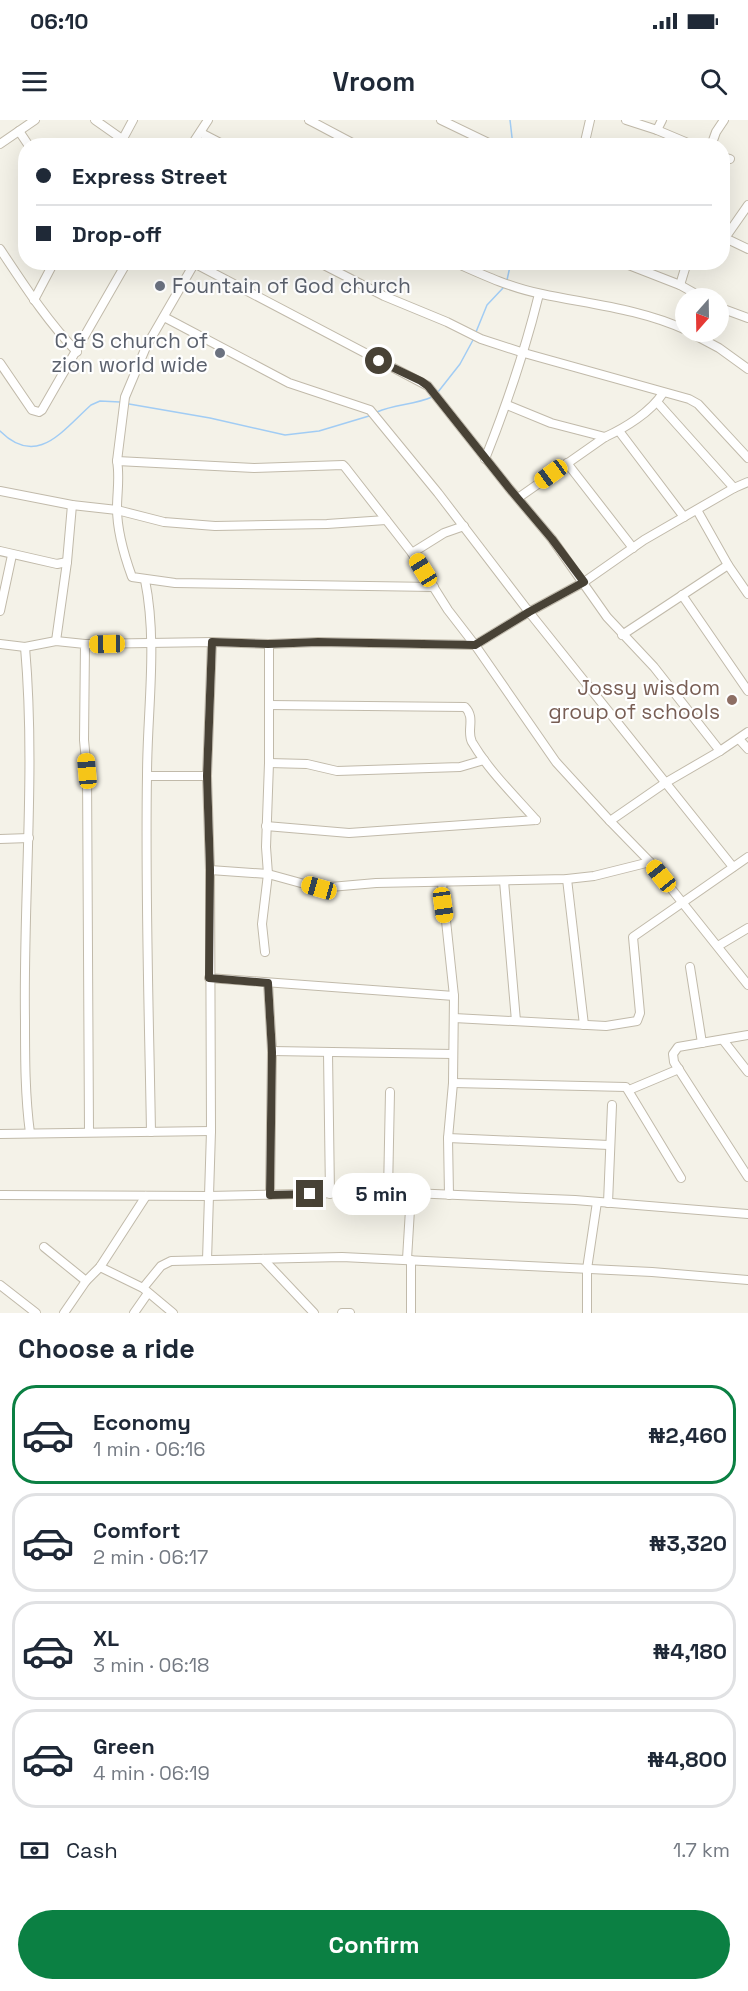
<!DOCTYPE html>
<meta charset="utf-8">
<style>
:root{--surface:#fff;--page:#f6f6f7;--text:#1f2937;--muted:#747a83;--line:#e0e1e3;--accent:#0b8043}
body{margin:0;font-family:"Space Grotesk",sans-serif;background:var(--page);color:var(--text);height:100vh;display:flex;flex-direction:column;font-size:22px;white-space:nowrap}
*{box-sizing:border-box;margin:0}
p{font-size:20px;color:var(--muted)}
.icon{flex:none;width:33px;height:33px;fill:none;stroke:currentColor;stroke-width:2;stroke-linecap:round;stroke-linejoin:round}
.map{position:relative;height:1193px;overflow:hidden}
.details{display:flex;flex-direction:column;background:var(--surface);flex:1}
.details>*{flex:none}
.hud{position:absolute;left:18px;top:18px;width:712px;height:132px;border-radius:24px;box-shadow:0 6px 24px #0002;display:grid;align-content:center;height:132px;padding:0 18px;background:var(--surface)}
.needle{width:39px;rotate:200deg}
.controls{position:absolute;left:675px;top:168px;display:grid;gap:12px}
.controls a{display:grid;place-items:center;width:54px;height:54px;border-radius:50%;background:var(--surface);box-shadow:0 6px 24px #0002;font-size:30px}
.end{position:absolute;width:27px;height:27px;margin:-14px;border:8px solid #484236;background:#fff;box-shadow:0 0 0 3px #fff}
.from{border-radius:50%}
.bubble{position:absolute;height:42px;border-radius:21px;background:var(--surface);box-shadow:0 6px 24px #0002;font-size:20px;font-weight:700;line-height:42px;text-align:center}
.car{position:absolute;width:18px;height:36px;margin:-18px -9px;border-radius:8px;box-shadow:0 0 4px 2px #0007;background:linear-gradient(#f5c518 24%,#345 0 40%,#f5c518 0 76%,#345 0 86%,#f5c518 0)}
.hud b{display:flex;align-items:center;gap:21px;height:57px;font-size:22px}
.hud b+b{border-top:2px solid var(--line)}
.hud i{width:15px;height:15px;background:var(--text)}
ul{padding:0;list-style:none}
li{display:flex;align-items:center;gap:18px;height:99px;margin:0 12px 9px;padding:0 6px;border:3px solid var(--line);border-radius:24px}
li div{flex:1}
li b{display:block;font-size:22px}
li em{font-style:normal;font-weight:700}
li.on{border-color:var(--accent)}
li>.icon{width:54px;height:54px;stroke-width:1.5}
h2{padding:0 18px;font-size:27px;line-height:72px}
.pay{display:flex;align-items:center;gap:15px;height:66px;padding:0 18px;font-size:22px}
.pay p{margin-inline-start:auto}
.action{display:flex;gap:12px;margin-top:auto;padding:12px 18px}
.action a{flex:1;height:69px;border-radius:36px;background:var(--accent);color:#fff;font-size:24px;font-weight:700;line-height:69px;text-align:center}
.status{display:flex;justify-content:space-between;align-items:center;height:42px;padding:0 30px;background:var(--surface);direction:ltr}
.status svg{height:16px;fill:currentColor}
header{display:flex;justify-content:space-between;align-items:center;height:78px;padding:0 18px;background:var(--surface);font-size:27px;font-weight:700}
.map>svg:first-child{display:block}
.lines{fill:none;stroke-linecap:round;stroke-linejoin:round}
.stream{stroke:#a1ccf4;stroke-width:1.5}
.minor-casing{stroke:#c1baaa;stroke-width:10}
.minor{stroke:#fff;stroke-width:8}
.route{stroke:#484236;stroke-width:8}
.worship-dot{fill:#6b7280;stroke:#fff;stroke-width:2}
.education-dot{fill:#8d6e63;stroke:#fff;stroke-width:2}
.labels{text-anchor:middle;stroke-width:4.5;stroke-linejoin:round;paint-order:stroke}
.worship-label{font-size:21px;fill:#5b616d;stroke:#fff;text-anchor:start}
.education-label{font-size:21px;fill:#785e54;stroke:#fff;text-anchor:end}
</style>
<div class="status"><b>06:10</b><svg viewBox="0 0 49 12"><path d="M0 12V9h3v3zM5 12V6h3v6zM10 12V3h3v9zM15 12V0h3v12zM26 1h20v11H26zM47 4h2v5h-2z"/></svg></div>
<header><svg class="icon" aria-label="menu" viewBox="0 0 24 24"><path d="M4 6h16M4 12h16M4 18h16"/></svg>Vroom<svg class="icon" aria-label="search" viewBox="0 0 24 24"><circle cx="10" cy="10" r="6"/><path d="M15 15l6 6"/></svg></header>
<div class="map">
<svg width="748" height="1193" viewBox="0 0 748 1193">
<rect width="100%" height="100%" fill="#f4f2e8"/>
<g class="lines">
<g class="stream">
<polyline points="510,0 513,26"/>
<polyline points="507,160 511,142"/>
<polyline points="476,212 487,185 503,168"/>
<polyline points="438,272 460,244 473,220"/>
<polyline points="129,284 210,298 285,315 319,311 369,296"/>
<path d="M377,292C395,284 414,285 432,277"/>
<path d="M0,311C37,348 62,311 91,285L100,281L120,282"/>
</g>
<defs>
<g id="minor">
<polyline points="95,0 122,19"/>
<polyline points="309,0 358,26"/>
<polyline points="441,0 495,26"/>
<polyline points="626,0 657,10 695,26"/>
<polyline points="657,10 662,0"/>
<polyline points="19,11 29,26"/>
<polyline points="201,13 226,26"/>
<polyline points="0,24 35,0"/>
<polyline points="119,26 133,0"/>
<polyline points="191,26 208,0"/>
<polyline points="584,26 590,0"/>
<polyline points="711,26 716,12 724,0"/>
<polyline points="723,37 730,39"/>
<polyline points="723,117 748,129"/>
<polyline points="725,118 748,85"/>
<path d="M0,129C24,165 47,201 77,232"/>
<polyline points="192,142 428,266 509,368 552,419 607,497 654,547 720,631"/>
<polyline points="318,142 384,176 447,202 481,219 524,233 689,279 698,284 748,338"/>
<path d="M454,142C483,155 511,168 542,174C589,184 641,189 686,210"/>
<polyline points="621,142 680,165 703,178"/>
<path d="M194,144L146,227L125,277L117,341C120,357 117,372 117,388C117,412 124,435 132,457L175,463L434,467"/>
<polyline points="680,165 687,142"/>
<polyline points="34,180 54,142"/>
<polyline points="718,187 748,198"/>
<polyline points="164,197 289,263 370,290 438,373 529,492 733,747"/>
<polyline points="689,212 719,228 748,249"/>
<polyline points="0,243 32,290 39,292 42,290 127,142"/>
<polyline points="657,282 734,368"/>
<polyline points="507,285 551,303 605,317"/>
<polyline points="619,311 684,397"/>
<path d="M485,339C507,284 525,231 539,174"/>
<polyline points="117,341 254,348 343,345 345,347 412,433 448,490 475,525 556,642 610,701 650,742 748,865"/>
<polyline points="567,343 633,428"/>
<polyline points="0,371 72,385 117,390 164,402 215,406 327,404 386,400"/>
<path d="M518,378L605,317C625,308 651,292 663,273"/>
<polyline points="697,390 728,445 748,474"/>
<polyline points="0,431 57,444 67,442"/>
<polyline points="412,433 444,413 464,406"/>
<path d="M145,460C158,524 147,591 147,656C145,774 149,893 151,1012"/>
<polyline points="682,475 748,571"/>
<polyline points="0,491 12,435"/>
<polyline points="622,515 728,445"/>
<polyline points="56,521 67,442 72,385"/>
<polyline points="0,524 25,527 56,521 85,524 84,620 87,651 89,1012"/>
<polyline points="85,524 212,522 269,524"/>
<path d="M25,527C36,651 23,776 25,900C25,938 25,976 30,1013"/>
<path d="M269,585L465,587C476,598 466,611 472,622C489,651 514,675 536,700"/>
<polyline points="739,619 748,629"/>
<polyline points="269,643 307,644 337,651 460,647 484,640"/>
<polyline points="147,656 207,656"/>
<polyline points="610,701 665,663 720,631 748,612"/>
<polyline points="266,706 349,713 536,700"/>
<polyline points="0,719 29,718"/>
<polyline points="210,750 268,754 319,768 376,763 567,759 594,756 650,742"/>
<polyline points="567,759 584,905"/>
<polyline points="504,761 516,901"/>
<polyline points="442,763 454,876"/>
<polyline points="718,826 748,808"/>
<polyline points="265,832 262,804 268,754 266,727 269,643 269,524 318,522 475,525 529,492 584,462 644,420 734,368 748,362"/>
<polyline points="690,847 702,923"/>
<polyline points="209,858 454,876 453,963 448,1018 449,1075"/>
<polyline points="268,863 272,931 270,1075"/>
<polyline points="454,898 606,906 637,901 640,893 633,817 748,737"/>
<polyline points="748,915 678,927 673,934 674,942 748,1057"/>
<polyline points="723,920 748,952"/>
<polyline points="272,931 453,934"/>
<polyline points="328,933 330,1074"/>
<polyline points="453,963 626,967 681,1058"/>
<polyline points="629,970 679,949"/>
<polyline points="0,1014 211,1011"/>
<polyline points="448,1018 609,1025"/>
<polyline points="388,1072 390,972"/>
<polyline points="0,1075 208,1076 388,1072 575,1080 748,1094"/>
<polyline points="608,1083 612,985"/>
<polyline points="44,1127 86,1161"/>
<polyline points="263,1139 314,1193"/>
<polyline points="407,1139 411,1073"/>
<polyline points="207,1140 211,1011 210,750 207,656 212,522"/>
<polyline points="100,1147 143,1168 173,1193"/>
<polyline points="0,1165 36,1193"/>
<polyline points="143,1168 161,1146 171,1141 342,1137 652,1152 748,1160"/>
<polyline points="64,1193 86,1161 100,1147 146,1076"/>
<polyline points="134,1193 148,1173"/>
<polyline points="342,1193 350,1193"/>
<polyline points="411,1193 411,1140"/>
<polyline points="587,1193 587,1149 597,1082"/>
</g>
</defs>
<use href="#minor" class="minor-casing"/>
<use href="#minor" class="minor"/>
</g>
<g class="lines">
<polyline class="route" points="310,1074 270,1075 272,932 268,863 209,858 210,750 207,656 212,522 268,524 318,522 475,525 529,492 584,462 552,419 509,368 428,266 421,261 379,241"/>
</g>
<g class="worship-dot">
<circle cx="160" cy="166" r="6"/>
<circle cx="220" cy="233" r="6"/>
</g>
<circle class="education-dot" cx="732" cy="580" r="6"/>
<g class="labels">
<g class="worship-label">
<text x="172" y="173">Fountain of God church</text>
<text x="208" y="228" text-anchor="end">C &amp; S church of<tspan x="208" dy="24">zion world wide</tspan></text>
</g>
<g class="education-label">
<text x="720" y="575">Jossy wisdom<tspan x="720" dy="24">group of schools</tspan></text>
</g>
</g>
</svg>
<div class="controls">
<a><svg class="needle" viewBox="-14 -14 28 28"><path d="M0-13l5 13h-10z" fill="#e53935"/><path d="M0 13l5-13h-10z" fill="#747a83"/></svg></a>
</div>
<i class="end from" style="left:379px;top:241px"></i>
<i class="end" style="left:310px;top:1074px"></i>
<div class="bubble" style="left:332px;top:1053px;width:99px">5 min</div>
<i class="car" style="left:551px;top:354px;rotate:234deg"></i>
<i class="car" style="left:423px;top:450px;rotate:328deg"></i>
<i class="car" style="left:107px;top:524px;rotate:269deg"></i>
<i class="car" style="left:87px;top:651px;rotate:355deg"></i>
<i class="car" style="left:661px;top:756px;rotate:321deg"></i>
<i class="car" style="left:319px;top:768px;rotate:286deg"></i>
<i class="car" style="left:443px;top:785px;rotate:172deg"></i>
<div class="hud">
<b><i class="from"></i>Express Street</b>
<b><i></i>Drop-off</b>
</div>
</div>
<section class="details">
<h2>Choose a ride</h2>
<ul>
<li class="on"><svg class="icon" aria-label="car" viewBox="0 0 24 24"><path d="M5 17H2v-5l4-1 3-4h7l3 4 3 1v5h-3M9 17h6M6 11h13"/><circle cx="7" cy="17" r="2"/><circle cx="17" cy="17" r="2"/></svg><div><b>Economy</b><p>1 min · 06:16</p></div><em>₦2,460</em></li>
<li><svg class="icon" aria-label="car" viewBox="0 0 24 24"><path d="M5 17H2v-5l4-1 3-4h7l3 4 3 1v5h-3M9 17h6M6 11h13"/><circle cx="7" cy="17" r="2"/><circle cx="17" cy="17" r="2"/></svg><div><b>Comfort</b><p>2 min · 06:17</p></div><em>₦3,320</em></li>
<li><svg class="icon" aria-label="car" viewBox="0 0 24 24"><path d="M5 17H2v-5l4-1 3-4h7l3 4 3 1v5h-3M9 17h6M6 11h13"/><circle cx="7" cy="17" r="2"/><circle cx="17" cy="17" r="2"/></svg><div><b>XL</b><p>3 min · 06:18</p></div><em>₦4,180</em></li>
<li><svg class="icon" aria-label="car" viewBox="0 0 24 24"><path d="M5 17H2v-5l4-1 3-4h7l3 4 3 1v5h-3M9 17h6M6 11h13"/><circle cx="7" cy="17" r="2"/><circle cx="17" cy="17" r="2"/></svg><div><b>Green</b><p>4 min · 06:19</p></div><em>₦4,800</em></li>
</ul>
<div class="pay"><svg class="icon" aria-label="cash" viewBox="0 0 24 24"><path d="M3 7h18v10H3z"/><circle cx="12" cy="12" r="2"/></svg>Cash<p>1.7 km</p></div>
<div class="action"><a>Confirm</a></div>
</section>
